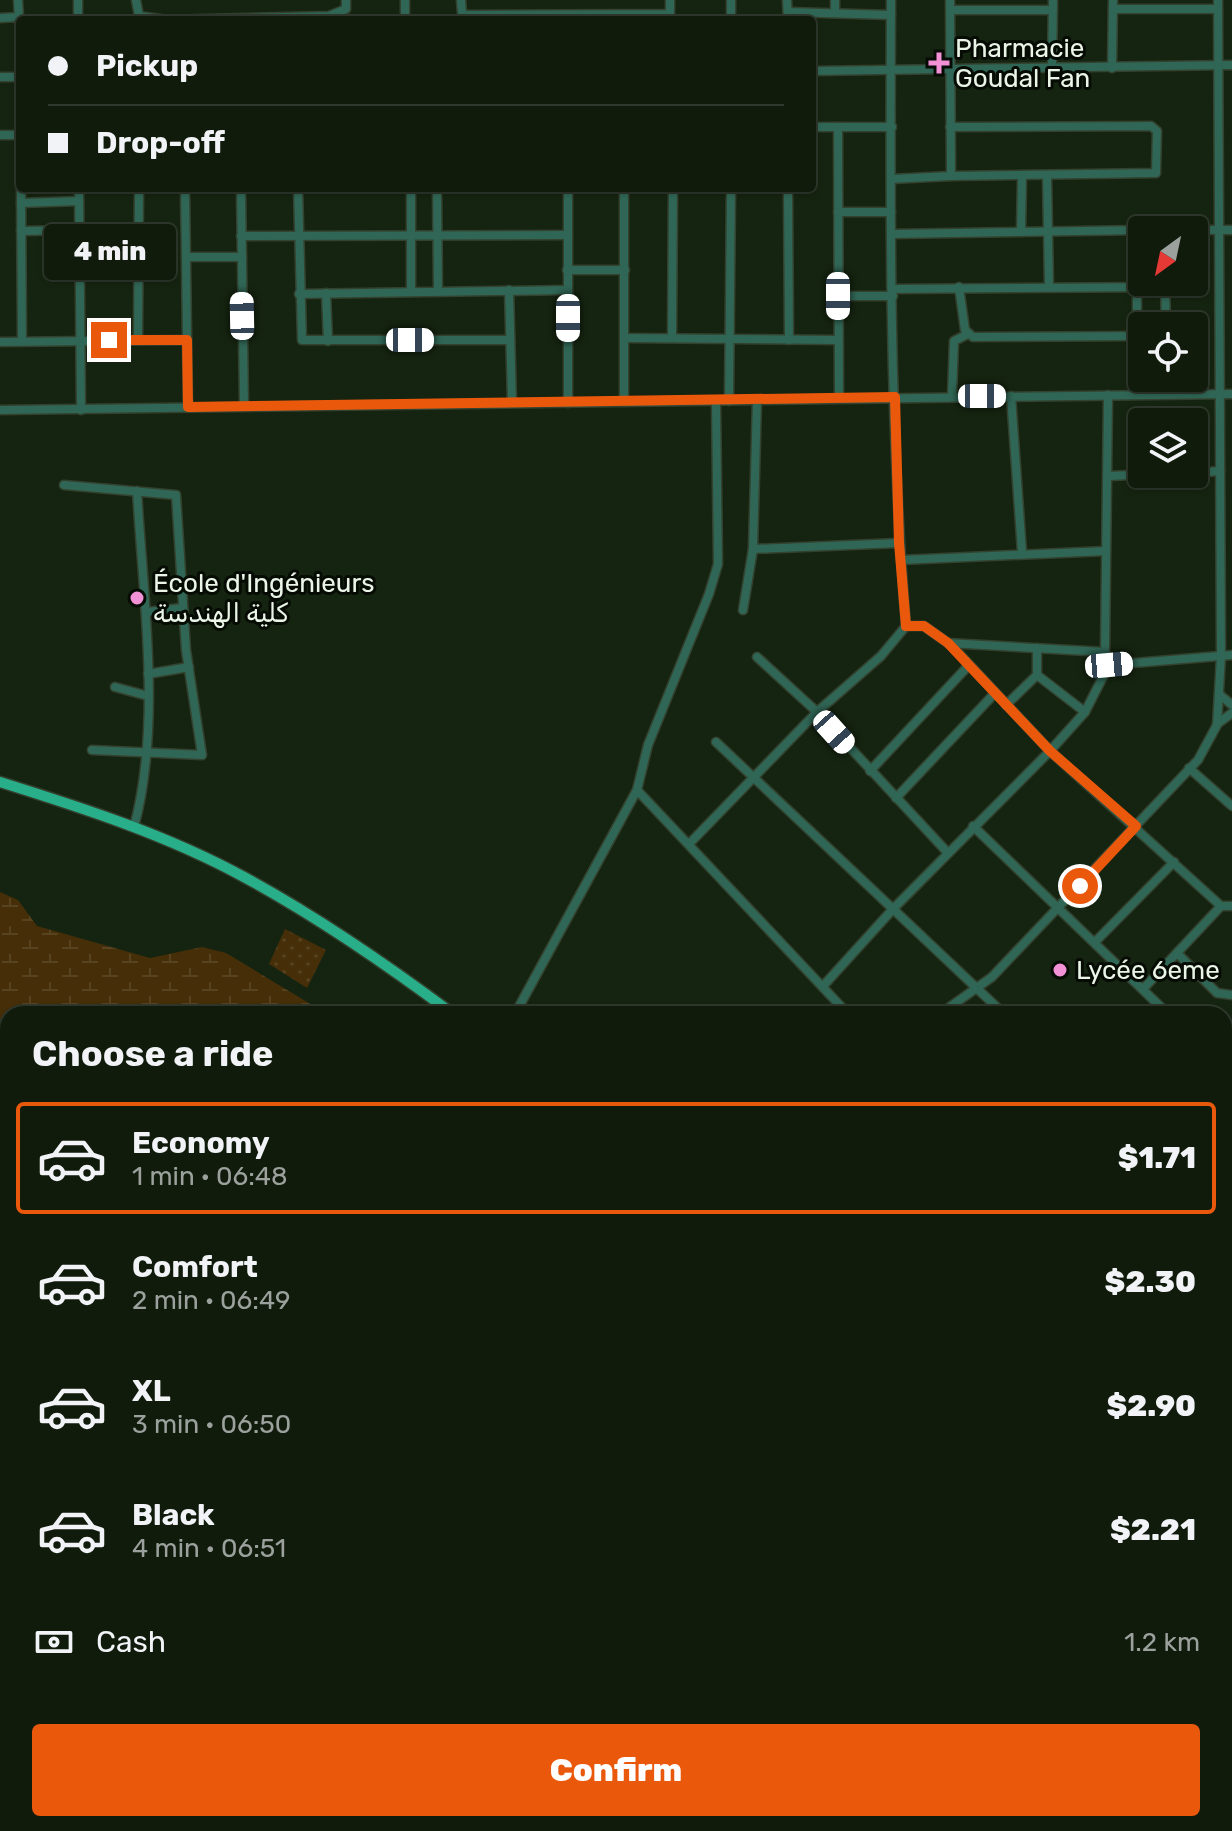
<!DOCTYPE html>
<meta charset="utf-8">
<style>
:root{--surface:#101b0c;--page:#1e281a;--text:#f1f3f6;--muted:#9ca19d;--line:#30392d;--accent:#ea580c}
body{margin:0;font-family:Rubik,Cairo,sans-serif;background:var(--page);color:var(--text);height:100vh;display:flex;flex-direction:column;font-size:30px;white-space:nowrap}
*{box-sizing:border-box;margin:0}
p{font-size:26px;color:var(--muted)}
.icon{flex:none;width:44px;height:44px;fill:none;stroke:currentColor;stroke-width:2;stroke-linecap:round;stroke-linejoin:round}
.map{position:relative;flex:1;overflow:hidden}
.sheet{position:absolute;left:0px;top:1006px;width:1232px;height:826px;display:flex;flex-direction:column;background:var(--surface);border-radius:24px 24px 0 0;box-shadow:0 2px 6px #0004,0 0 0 2px var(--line)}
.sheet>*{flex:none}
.guide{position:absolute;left:16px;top:16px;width:800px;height:176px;border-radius:8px;box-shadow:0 2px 6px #0004,0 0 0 2px var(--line);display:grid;align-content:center;height:176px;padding:0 32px;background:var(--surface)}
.needle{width:52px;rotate:213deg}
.controls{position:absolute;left:1128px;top:216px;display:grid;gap:16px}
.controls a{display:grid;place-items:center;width:80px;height:80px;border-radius:8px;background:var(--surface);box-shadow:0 2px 6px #0004,0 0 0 2px var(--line);font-size:40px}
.end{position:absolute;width:36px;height:36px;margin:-18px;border:10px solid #ea580c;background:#fff;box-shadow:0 0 0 4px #fff}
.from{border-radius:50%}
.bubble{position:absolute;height:56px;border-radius:8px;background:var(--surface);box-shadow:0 2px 6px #0004,0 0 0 2px var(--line);font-size:26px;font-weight:800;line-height:56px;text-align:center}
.car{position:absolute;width:24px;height:48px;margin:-24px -12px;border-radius:10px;box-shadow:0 0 6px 2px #0007;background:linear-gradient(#fff 24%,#345 0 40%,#fff 0 76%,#345 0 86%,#fff 0)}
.guide b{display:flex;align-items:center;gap:28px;height:76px;font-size:30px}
.guide b+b{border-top:2px solid var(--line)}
.guide i{width:20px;height:20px;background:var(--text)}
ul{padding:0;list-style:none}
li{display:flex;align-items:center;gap:24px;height:112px;margin:0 16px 12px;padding:0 16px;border:4px solid transparent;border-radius:8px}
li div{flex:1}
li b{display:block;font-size:30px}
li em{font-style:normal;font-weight:800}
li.selected{border-color:var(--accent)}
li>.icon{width:72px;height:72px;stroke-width:1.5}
h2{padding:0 32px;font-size:36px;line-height:96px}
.pay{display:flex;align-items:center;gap:20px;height:88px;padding:0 32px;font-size:30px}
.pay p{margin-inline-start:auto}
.action{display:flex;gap:16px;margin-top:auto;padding:16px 32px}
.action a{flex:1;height:92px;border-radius:8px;background:var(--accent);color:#fff;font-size:32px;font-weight:800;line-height:92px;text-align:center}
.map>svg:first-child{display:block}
.grass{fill:url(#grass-dots)}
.wetland{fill:url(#wetland-marsh)}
.water{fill:url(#water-ripples)}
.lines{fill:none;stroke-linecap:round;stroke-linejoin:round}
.minor-casing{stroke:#33412e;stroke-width:11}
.major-casing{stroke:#33412e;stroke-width:13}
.minor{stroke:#306655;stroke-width:8}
.major{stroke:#29ae8a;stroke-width:10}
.route{stroke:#ea580c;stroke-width:10}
.poi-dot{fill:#f391d6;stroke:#060b04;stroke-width:3}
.labels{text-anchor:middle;stroke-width:6;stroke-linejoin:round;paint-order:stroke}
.poi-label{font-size:26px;fill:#eaf4e7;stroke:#060b04;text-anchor:start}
</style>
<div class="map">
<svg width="1232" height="1831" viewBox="0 0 1232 1831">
<defs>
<pattern id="grass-dots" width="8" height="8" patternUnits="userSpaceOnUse" patternTransform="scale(2)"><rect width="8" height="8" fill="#452e08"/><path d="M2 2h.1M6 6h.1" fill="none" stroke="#574320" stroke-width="1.8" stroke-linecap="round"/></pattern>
<pattern id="wetland-marsh" width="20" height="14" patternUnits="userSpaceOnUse" patternTransform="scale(2)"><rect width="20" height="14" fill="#452e08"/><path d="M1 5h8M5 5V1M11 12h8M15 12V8" fill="none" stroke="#574320"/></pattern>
<pattern id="water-ripples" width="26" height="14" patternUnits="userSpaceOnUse" patternTransform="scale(2)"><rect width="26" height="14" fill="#155e63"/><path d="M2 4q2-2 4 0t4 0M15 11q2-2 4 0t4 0" fill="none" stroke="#377679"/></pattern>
</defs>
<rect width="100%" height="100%" fill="#152410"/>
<polygon class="grass" points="285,929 326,950 307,988 269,964"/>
<polygon class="wetland" points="0,892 18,900 37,926 150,958 202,947 226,953 327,1014 8,1014 8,1244 0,1244"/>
<polygon class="water" points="218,1824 281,1824 282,1828 219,1831"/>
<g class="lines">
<defs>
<g id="minor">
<polyline points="18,0 20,35"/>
<polyline points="78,0 78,20"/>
<polyline points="136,0 139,16 167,20 329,16 346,9 346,0"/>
<polyline points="405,0 405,20"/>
<polyline points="461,0 462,13 467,15 670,14 670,0"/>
<polyline points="731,0 731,20"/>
<polyline points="787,0 788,20"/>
<path d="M891,0C890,208 889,418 906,626H924L948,643L1105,652"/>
<polyline points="1113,9 1218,9"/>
<polyline points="951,10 1052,10"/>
<polyline points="788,12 891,15"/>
<polyline points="835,13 835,0"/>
<polyline points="0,18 19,17"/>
<polyline points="1112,68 1113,0"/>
<polyline points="1052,69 1053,0"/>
<polyline points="812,71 1232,65"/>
<polyline points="0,77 20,77"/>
<polyline points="812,127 892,127"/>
<polyline points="838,127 839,397"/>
<polyline points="950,127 1151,126 1157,131 1156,173 951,176 950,0"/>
<polyline points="0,135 20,135"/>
<polyline points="1047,177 1049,285"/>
<polyline points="891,179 951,176"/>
<polyline points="21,188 22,341"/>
<polyline points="79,188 81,410"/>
<polyline points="185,188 188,407"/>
<polyline points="241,188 244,406"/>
<polyline points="298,188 302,340 510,340"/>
<polyline points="411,188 411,291"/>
<polyline points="437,188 438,291"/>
<polyline points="788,188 789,340"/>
<polyline points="21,203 79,201"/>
<polyline points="838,212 891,212"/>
<polyline points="1156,230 1232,230"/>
<polyline points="21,231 80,230"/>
<polyline points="1021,232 1022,177"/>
<polyline points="891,234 1142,230"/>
<polyline points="241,236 568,235"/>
<polyline points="186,257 242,257"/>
<polyline points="567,270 625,270"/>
<polyline points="1165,283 1166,326"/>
<polyline points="1137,286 1137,336"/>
<polyline points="959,287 965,330 973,337 1142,336"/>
<polyline points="892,289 1165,287"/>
<polyline points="509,290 512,403"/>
<polyline points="326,293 328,341"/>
<polyline points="299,294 568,290"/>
<polyline points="838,296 893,296"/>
<polyline points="626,338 838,340"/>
<polyline points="672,338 673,188"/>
<polyline points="138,340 139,188"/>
<polyline points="0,342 187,340"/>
<polyline points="1108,395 1105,652 1109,665 1232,655"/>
<polyline points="952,396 954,341 968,334"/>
<polyline points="1011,396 1022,552"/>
<polyline points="729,401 731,188"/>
<polyline points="624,402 624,188"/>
<polyline points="568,403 568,188"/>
<polyline points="0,410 1232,394"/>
<polyline points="1194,473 1220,471"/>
<polyline points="1109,476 1155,474"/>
<polyline points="64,485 176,495 186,650 202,755 92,750"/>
<polyline points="753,549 899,543"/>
<polyline points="901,560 1106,551"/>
<polyline points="743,610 753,549 757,400"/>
<polyline points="147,612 182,608"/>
<polyline points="949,643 1050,751 1221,906 1232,906"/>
<polyline points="1037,648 1037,675 1085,712"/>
<polyline points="757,657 817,712 948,853"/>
<polyline points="148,674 189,667"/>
<polyline points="115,687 148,696"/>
<polyline points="1220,695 1232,705"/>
<polyline points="1006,705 1037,675"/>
<polyline points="1217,724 1232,713"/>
<polyline points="716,742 893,909 824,985"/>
<polyline points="1189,768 1232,806"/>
<polyline points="870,771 969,665"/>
<polyline points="637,790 848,1014"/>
<polyline points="896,798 995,693"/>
<polyline points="973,826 1168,1014"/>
<path d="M134,827C162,724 143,597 137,491"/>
<polyline points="689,844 817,712 881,656 906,626"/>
<polyline points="1095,942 1174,862"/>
<polyline points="1177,953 1217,993 1232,995"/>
<polyline points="1143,989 1221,906"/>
<polyline points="515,1014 637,790 648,745 709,594 718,564 716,401"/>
<polyline points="940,1014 992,977 1198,760 1217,725 1221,656 1218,0"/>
<polyline points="1004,1014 893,909 1050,751 1085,712 1109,665"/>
<polyline points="1224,1070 1232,1078"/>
<polyline points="1224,1234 1232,1242"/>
<polyline points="0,1264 8,1264"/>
<polyline points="1224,1274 1232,1266"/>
<polyline points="0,1324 8,1324"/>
<polyline points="0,1422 8,1423"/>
<polyline points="0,1553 8,1478"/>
<polyline points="1224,1622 1232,1621"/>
<polyline points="0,1631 8,1631"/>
<polyline points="0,1723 8,1724"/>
<polyline points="1224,1748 1232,1755"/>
<polyline points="0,1796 8,1797"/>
<polyline points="1224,1811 1232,1808"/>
<polyline points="0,1823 42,1831"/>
<polyline points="374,1824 377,1831"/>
<polyline points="526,1824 529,1831"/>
<polyline points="618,1824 621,1831"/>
<polyline points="720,1824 723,1831"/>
<polyline points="1106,1824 1109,1831"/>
<polyline points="143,1831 145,1824"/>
<polyline points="787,1831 805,1824"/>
<polyline points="966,1831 981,1824"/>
<polyline points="1176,1831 1193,1824"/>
</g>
<g id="major">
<path d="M0,782C83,808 167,835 244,877C318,917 386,964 453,1014"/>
<polyline points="934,1824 937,1831"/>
</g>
</defs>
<use href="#minor" class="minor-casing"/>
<use href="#major" class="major-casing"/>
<use href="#minor" class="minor"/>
<use href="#major" class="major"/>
</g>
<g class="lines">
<polyline class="route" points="109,340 187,340 188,407 895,397 899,543 906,626 924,626 948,643 1050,751 1136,826 1080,886"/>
</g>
<g class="poi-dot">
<path d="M935 51h8v8h8v8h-8v8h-8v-8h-8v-8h8z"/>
<circle cx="137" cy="598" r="8"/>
<circle cx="1060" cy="970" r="8"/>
</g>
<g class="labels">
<g class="poi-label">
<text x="955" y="57">Pharmacie<tspan x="955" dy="30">Goudal Fan</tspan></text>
<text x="153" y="592">École d'Ingénieurs<tspan x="153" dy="30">كلية الهندسة</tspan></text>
<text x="1076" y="979">Lycée 6eme</text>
</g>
</g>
</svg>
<div class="controls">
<a><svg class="needle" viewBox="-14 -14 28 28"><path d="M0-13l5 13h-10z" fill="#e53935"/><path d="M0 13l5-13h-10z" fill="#9ca19d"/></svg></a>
<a><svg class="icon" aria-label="locate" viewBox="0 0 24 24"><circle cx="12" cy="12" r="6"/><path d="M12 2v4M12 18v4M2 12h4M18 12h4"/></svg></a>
<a><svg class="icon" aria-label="layers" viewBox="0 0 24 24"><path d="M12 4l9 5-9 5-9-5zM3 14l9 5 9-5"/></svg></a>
</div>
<i class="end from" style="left:1080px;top:886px"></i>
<i class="end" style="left:109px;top:340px"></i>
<div class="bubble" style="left:44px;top:224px;width:132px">4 min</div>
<i class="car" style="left:838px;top:296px;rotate:180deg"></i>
<i class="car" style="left:242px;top:316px;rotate:359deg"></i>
<i class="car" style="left:568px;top:318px;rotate:180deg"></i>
<i class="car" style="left:410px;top:340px;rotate:90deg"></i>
<i class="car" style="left:982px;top:396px;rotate:90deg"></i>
<i class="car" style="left:1109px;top:665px;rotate:85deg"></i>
<i class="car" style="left:834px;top:732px;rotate:138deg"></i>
<div class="guide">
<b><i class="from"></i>Pickup</b>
<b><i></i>Drop-off</b>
</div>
<section class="sheet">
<h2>Choose a ride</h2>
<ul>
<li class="selected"><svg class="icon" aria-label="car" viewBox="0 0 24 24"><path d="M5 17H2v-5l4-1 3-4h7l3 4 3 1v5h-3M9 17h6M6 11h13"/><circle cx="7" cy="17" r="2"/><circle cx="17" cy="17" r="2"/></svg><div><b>Economy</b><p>1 min · 06:48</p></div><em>$1.71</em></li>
<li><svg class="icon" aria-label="car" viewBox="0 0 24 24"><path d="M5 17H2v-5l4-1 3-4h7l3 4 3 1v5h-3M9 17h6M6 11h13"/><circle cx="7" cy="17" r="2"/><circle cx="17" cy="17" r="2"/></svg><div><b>Comfort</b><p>2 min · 06:49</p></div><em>$2.30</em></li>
<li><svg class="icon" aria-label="car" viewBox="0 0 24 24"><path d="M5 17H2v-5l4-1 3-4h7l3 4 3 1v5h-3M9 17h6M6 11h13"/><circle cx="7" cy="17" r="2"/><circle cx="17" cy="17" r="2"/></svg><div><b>XL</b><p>3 min · 06:50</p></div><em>$2.90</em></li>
<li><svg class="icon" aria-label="car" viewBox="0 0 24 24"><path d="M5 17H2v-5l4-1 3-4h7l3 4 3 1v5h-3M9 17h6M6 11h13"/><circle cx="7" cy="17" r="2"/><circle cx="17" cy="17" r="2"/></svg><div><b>Black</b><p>4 min · 06:51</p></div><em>$2.21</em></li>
</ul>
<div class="pay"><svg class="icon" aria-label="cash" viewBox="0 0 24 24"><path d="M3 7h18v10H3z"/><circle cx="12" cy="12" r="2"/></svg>Cash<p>1.2 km</p></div>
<div class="action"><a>Confirm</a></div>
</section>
</div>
